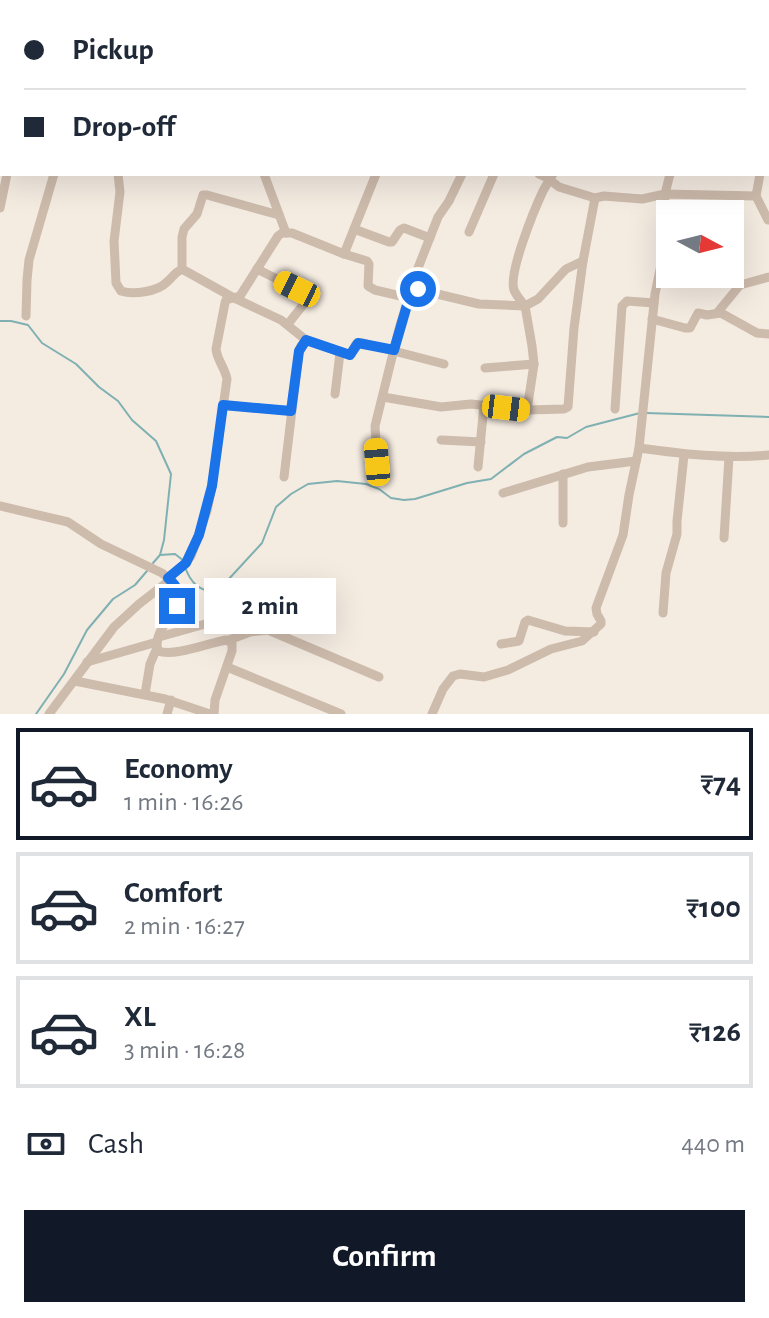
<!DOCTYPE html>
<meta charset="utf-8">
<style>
:root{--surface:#fff;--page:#f2f2f3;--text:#1f2937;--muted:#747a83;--line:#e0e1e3;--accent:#111827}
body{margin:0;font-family:"Alegreya Sans",sans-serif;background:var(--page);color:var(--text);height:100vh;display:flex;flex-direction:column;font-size:30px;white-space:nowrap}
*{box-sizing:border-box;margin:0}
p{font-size:26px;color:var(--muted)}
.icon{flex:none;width:44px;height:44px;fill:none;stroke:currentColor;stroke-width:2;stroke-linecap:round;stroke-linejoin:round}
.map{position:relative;height:714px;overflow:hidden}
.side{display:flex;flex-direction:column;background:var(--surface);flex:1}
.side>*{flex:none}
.hud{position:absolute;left:0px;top:0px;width:770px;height:176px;box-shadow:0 8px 32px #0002;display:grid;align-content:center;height:176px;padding:0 24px;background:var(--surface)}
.needle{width:52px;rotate:97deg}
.controls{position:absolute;left:656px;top:200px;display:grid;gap:16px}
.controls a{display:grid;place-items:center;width:88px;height:88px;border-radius:0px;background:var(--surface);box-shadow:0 8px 32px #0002;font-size:40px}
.end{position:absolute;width:36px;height:36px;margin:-18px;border:10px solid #1a73e8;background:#fff;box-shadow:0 0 0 4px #fff}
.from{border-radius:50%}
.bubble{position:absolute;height:56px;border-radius:0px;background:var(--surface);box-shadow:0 8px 32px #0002;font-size:26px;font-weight:700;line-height:56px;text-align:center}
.car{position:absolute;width:24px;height:48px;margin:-24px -12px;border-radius:10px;box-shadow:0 0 6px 2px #0007;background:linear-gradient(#f5c518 24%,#345 0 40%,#f5c518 0 76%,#345 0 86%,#f5c518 0)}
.hud b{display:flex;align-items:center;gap:28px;height:76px;font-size:30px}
.hud b+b{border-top:2px solid var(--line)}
.hud i{width:20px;height:20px;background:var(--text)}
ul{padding:14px 0 0;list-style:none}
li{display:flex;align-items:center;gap:24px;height:112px;margin:0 16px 12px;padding:0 8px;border:4px solid var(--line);border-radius:0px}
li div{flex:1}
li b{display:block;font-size:30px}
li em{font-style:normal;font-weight:700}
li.on{border-color:var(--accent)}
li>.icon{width:72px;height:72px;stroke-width:1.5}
.pay{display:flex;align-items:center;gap:20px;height:88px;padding:0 24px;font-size:30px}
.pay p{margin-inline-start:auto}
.button{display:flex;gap:16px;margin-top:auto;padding:16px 24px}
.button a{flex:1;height:92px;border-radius:0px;background:var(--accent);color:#fff;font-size:32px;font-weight:700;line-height:92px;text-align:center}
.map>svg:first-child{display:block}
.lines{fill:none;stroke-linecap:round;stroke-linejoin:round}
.stream{stroke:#7fb0b2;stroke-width:2}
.minor{stroke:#cdbbac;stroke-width:9}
.route{stroke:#1a73e8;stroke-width:10}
</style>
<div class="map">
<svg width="769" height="714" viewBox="0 0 769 714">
<rect width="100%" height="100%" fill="#f4ebe1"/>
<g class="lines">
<g class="stream">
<polyline points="0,321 11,321 28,325 42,343 76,364 99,387 118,401 132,420 156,441 171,474 164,540 160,555 153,563"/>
<polyline points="646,413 769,417"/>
<polyline points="160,555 175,554 184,561"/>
<path d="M185,567C191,584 199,590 216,593L262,543L276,507L291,494L308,484L337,481L366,484L379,489L391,498L404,500L415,499L467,483L491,479L524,454L557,437L567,438L586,427L640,413"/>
<polyline points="36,714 64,674 87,630 113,599 135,585 147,571"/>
</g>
<g class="minor">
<polyline points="203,0 204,2"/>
<polyline points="485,0 500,2"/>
<polyline points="545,0 554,2"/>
<polyline points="44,2 46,0"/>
<polyline points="61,2 62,0"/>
<polyline points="78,2 79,0"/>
<polyline points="125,2 126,0"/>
<polyline points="240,2 241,0"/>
<polyline points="465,2 466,0"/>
<polyline points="520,2 521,0"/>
<polyline points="712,2 712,0"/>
<polyline points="768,25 769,25"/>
<polyline points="0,73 2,69"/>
<polyline points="768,99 769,99"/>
<path d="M118,174L120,192L114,241L116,283L121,291C133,295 157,292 167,282C173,277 174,273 182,269L234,298L281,320L306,340L350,355L356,344L363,343L444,364"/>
<polyline points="264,174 286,233"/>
<polyline points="539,174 546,177 559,187 595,198"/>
<polyline points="760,174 756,196 768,220"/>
<polyline points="0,208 7,174"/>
<polyline points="354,229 389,242 392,242 400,230 404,228 430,238"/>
<polyline points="469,232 494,174"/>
<polyline points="344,254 376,174"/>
<polyline points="182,269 182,237 184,229 197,214 203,195 207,195 279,215"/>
<polyline points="257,269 297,289 303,295 303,305 288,324"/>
<polyline points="412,288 479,304 525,306"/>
<path d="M525,306C521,301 516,295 514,290C508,273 535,208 543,191C546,185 550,180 553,174"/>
<polyline points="717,313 740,285 769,277"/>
<polyline points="26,316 27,280 29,260 54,174"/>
<polyline points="652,319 685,328 690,328 698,313 707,315 721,313 757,333 769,334"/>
<polyline points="485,368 534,364"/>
<polyline points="335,394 340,353"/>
<polyline points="383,397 441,407 471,404 527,410 534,364 532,346 525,306 538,299 566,269 583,261"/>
<polyline points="223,405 291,411"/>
<polyline points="615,409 622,306 627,301 654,303"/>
<polyline points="527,410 564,409 568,407 574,328 583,261 595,198 604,196 642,199 665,194 756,196"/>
<polyline points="441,440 481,442"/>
<path d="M639,448C683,454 725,459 769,455"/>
<polyline points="377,462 375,426 400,325 418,268 438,217 449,201 462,174"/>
<polyline points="478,467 484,405"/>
<polyline points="284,477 299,351 301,346 306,340"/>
<polyline points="503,493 588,467 636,461"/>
<path d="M0,506L68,522L101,544L162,573C207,609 149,618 158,651C175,657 208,643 226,640L232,643V651L215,700L214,714"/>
<polyline points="563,523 563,474"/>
<polyline points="724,538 729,457"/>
<path d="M168,578L186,563L191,556L207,511L212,486L227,379C225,368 217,360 216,349L225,303L226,300L240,296L278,236L282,233H292L344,254L367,261L369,264L368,286L375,290L409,298"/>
<polyline points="663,613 666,573 677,534 677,521 684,455"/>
<polyline points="159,637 237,615 298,593"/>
<polyline points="229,640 250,632 268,630 379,677"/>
<polyline points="501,644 519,641 525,622 528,620 565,631 594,632"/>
<polyline points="87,662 157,642"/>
<polyline points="227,667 341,714"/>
<polyline points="75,681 165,699 210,714"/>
<polyline points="145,694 150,664 157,648"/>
<polyline points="49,714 114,627 139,604 170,580"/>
<polyline points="167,714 171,700"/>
<polyline points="432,714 443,689 453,676 460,674 484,677 508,670 551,649 582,641 601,624 601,621 597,614 596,608 623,535 629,495 639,448 655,294 663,255 665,194 670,174"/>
</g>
</g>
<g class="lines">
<path class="route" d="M177,606C182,594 177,586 168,578L186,563L199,535L212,486L223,405L291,411L299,351L306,340L350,355L358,343L394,350L412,288L418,289"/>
</g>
</svg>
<div class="controls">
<a><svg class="needle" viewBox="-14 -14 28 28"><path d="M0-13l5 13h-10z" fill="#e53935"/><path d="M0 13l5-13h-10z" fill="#747a83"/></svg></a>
</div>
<i class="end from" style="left:418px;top:289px"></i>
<i class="end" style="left:177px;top:606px"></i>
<div class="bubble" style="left:204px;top:578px;width:132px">2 min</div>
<i class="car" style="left:297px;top:289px;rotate:296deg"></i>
<i class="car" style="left:506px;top:408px;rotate:97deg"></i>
<i class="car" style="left:377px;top:462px;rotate:355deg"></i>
<div class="hud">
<b><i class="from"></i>Pickup</b>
<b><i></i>Drop-off</b>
</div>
</div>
<section class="side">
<ul>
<li class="on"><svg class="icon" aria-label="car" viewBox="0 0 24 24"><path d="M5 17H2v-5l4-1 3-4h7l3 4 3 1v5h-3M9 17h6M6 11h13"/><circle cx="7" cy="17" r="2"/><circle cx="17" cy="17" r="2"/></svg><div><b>Economy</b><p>1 min · 16:26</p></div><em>₹74</em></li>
<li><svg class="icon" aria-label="car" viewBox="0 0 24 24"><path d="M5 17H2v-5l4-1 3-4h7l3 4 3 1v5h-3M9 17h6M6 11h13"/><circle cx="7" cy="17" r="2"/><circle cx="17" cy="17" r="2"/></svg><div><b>Comfort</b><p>2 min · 16:27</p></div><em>₹100</em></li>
<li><svg class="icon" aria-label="car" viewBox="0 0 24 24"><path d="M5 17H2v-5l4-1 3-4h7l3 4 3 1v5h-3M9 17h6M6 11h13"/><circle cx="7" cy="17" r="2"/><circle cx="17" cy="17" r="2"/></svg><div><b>XL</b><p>3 min · 16:28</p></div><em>₹126</em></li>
</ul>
<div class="pay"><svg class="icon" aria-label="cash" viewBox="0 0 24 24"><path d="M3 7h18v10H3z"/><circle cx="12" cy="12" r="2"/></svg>Cash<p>440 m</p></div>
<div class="button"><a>Confirm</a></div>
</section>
